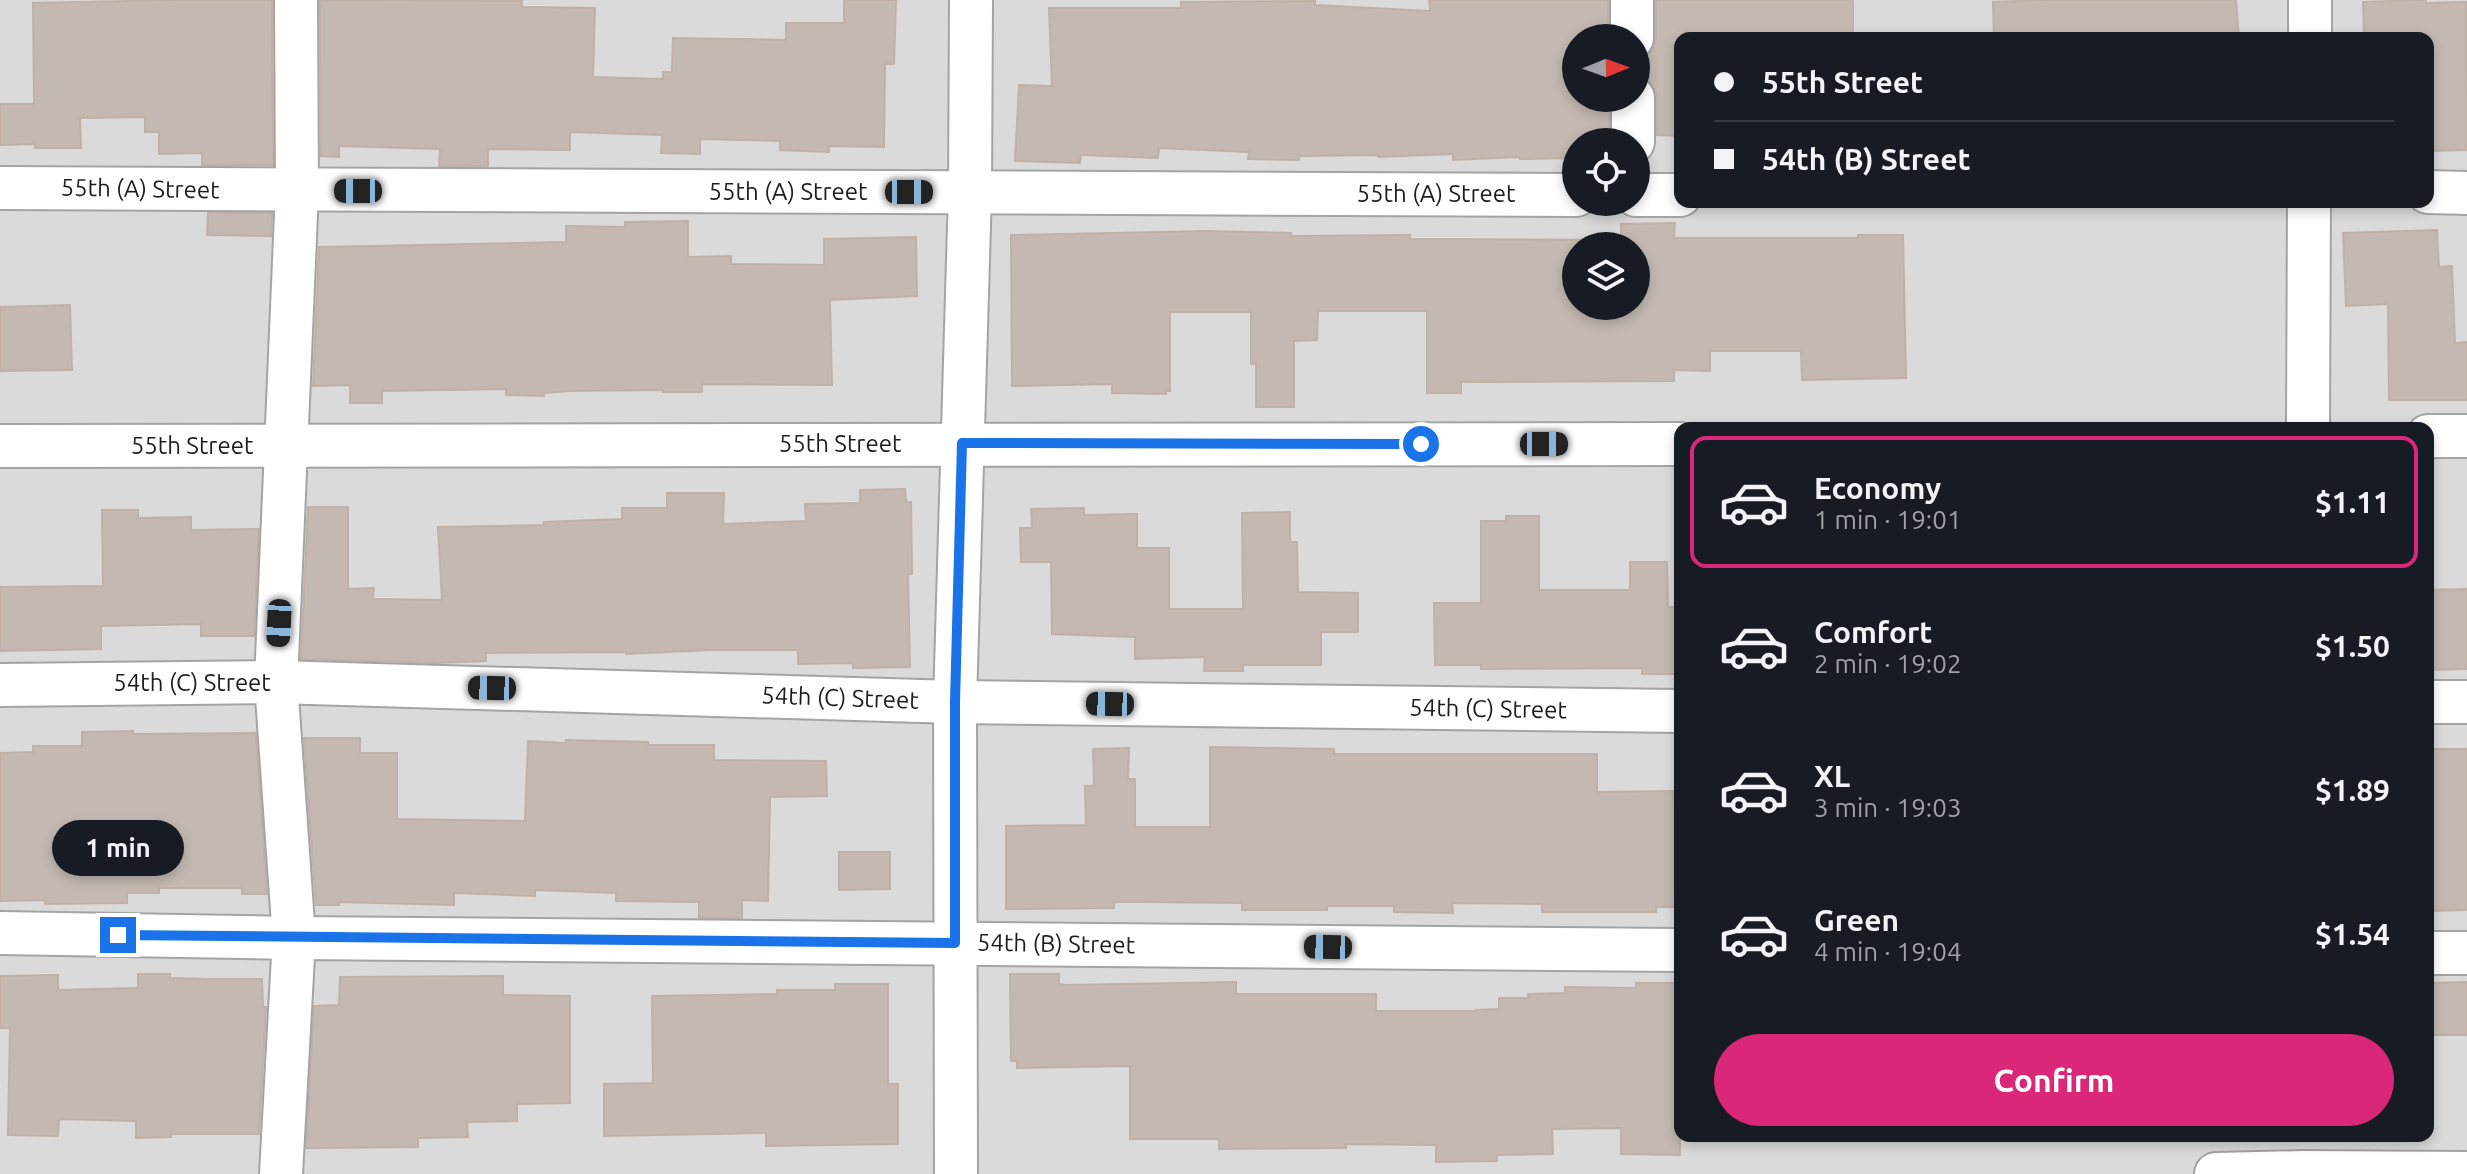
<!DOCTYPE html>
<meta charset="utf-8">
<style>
:root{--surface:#171b24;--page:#20242c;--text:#f1f3f6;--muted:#9ea1a6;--line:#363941;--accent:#db2777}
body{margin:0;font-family:Ubuntu,sans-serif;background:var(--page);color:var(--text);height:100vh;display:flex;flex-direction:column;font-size:30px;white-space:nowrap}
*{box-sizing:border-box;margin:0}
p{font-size:26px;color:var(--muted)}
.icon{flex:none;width:44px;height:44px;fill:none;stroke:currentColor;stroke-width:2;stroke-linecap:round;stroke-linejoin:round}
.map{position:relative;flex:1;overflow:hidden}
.sheet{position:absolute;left:1674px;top:422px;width:760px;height:720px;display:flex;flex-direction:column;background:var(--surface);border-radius:16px;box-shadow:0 4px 12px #0003}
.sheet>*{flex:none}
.banner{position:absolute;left:1674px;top:32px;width:760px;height:176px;border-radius:16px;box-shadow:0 4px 12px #0003;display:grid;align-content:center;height:176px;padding:0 40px;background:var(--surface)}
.needle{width:52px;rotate:89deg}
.tools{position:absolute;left:1562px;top:24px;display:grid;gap:16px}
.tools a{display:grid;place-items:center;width:88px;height:88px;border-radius:50%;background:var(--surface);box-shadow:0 4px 12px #0003;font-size:40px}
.end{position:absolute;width:36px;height:36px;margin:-18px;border:10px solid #1a73e8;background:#fff;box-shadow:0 0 0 4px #fff}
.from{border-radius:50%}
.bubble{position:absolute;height:56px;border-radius:28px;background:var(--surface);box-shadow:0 4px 12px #0003;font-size:26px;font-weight:600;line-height:56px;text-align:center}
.car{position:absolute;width:24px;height:48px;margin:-24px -12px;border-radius:10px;box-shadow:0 0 6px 2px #0007;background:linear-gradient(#222 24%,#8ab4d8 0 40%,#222 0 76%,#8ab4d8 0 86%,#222 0)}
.banner b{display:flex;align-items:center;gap:28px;height:76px;font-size:30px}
.banner b+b{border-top:2px solid var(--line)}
.banner i{width:20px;height:20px;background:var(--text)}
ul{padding:14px 0 0;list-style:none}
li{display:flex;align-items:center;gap:24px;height:132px;margin:0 16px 12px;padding:0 24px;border:4px solid transparent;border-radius:16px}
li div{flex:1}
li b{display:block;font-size:30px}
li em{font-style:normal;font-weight:600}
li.selected{border-color:var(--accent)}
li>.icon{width:72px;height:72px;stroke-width:1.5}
.primary-button{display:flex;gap:16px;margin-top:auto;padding:16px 40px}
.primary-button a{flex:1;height:92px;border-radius:48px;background:var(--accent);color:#fff;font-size:32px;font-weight:600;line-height:92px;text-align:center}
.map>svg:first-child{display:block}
.residential{fill:#dbdada;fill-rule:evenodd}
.building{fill:#c3b9b2;stroke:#c0b0a5;stroke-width:2;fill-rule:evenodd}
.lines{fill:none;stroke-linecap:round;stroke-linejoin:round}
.minor-casing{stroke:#a4a4a4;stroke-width:46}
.minor{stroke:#fff;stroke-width:42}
.route{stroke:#1a73e8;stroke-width:10}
.labels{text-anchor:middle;stroke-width:8;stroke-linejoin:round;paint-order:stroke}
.street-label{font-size:24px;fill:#1d1d1d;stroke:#fff}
</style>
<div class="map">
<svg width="2467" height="1174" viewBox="0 0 2467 1174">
<rect width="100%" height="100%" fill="#eeeae2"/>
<path class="residential" d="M0,0H2467V1174H0ZM1576,38H1636V98H1576ZM1680,38H2428V202H1680ZM1576,142H1636V202H1576ZM1576,246H1636V306H1576ZM1680,428H2428V1136H1680Z"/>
<g class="building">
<polygon points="175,0 272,0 273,165 202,165 202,153 159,154 159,132 145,132 145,117 80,118 81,148 35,148 35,144 0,145 0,104 34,104 33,3"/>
<polygon points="320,0 522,1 522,7 595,8 593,77 663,79 663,72 672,72 673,38 786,40 786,23 844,23 844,0 896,0 894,64 885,64 884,147 829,146 829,152 780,150 780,141 700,139 700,154 661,153 662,135 570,132 570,150 488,149 488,166 439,166 440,149 339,146 339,157 321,156"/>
<polygon points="1429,0 1608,0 1608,38 1576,38 1576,98 1609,98 1609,135 1600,135 1601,142 1576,142 1576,158 1520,159 1519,157 1453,160 1453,154 1378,157 1378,155 1299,156 1299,160 1248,159 1249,152 1159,148 1158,158 1081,155 1080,163 1015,161 1019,85 1052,86 1049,8 1181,8 1181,2 1315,1 1315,5 1430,11"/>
<polygon points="1656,0 1853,0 1853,38 1680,38 1680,136 1657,135 1657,98 1654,87 1646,78 1636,75 1636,61 1645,58 1652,51 1656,39"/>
<polygon points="2047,0 2236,0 2239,38 1994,38 1993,2"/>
<polygon points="2422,0 2426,0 2426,3 2466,2 2467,150 2428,151 2428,38 2364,38 2363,2"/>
<polygon points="208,213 272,213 271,236 207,235"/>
<polygon points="688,221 688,257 731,256 731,264 824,265 824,239 916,237 917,296 830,300 832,385 702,384 702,392 663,392 663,390 570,391 544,393 544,396 506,395 506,389 382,391 382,403 350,403 350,385 313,386 319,247 566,242 566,226 625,227 625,222"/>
<path d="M1675,223L1674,238H1858V235H1903L1906,378L1802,380L1801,351H1710V371L1674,370V381L1461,382V393H1427V311H1318L1317,340L1294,341V407H1256V364H1251V312H1170V391H1166V394L1112,393V384L1012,386L1011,235L1207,231L1291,233V236L1410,235V239L1621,240V224ZM1576,246H1636V306H1576Z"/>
<polygon points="2437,230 2439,267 2452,266 2455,343 2467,342 2467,400 2389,400 2388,304 2346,306 2343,233"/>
<polygon points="70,305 72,370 0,371 0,307"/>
<polygon points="905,489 906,502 911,502 912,574 908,574 910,667 853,668 853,663 798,664 798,650 713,650 626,654 626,652 486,653 486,661 435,663 301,659 308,507 348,507 348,589 374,588 373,599 442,600 438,527 544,525 544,522 622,519 622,508 667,508 667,493 724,493 723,524 806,521 805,504 860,503 860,490"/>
<polygon points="1084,508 1084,515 1137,514 1137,548 1169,548 1169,609 1243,609 1242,513 1290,512 1290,542 1297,542 1298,592 1358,593 1358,632 1321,632 1321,665 1243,665 1243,671 1204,671 1205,657 1135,659 1135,637 1052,634 1051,562 1021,562 1020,528 1032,528 1031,509"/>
<polygon points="102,510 138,510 138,518 191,517 191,530 259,529 254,636 201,636 201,624 101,626 101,649 0,651 0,587 103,586"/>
<polygon points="1506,516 1539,516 1539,590 1630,590 1630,562 1667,562 1668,607 1680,607 1680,674 1642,674 1642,668 1481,669 1481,665 1435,665 1434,603 1481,603 1481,521 1506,521"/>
<polygon points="2467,589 2467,669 2428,670 2428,590"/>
<polygon points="133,731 133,734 256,733 267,894 242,894 242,888 159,888 159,893 127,893 127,903 45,904 45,900 0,901 0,753 33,752 33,746 82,746 82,732"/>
<polygon points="304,738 360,738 360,753 397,753 397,819 525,821 528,741 565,743 566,740 648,742 648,745 714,745 714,760 826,761 827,796 770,797 768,901 742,900 742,918 699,918 699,902 616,901 616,893 535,890 535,896 454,893 454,905 339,902 339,905 316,905"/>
<polygon points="1210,747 1334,749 1334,754 1597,754 1597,792 1673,791 1675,907 1656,907 1656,912 1542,912 1542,904 1452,903 1453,913 1394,912 1394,906 1327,906 1327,910 1242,910 1242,903 1145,902 1114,902 1114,908 1006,909 1006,826 1086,825 1085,786 1094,786 1093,749 1129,748 1128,779 1135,779 1135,827 1210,827"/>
<polygon points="2428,749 2467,749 2467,910 2428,911"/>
<polygon points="839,852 890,852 890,889 839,890"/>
<polygon points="138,974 170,974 170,978 208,979 262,979 263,1007 266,1007 259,1134 171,1134 171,1137 136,1138 136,1121 59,1119 58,1136 8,1135 10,1028 0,1028 0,976 58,975 58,990 138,988"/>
<polygon points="1010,974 1059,974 1059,984 1066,985 1236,982 1236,994 1376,994 1376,1011 1476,1011 1476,1010 1499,1009 1499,998 1528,998 1528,994 1565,993 1565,987 1636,988 1636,983 1680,983 1680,1155 1621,1154 1621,1128 1552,1129 1553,1154 1497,1155 1497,1161 1436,1162 1436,1145 1346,1144 1346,1148 1219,1149 1219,1139 1130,1139 1130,1066 1017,1068 1017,1061 1011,1061"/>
<polygon points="503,976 503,995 570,996 570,1103 517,1104 517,1121 467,1122 468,1137 418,1138 418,1147 306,1148 314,1006 339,1005 340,977"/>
<polygon points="2467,982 2467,1035 2428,1035 2428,983"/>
<polygon points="835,984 888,984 888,1084 898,1084 898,1144 766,1146 766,1133 604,1136 604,1084 653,1083 652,996 777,994 777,990 835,990"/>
</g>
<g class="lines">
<defs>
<g id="minor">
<polyline points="1632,0 1632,38"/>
<polyline points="2310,38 2310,0"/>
<polyline points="1633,98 1633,142"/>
<polyline points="0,188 1576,195"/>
<polyline points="2428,192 2467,193"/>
<polyline points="1636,195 1680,195"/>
<polyline points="2308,428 2309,202"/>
<polyline points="2428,436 2467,436"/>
<polyline points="0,446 1680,444"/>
<polyline points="0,685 276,682 955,702 1680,711"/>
<polyline points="2428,702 2467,702"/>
<polyline points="0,933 294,938 1680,950"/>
<polyline points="2428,953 2467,953"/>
<polyline points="281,1174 294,938 276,682 297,191 296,0"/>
<polyline points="956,1174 955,702 970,192 971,0"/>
<polyline points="2216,1174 2304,1172 2467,1173"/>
</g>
</defs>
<use href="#minor" class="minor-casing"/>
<use href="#minor" class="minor"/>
</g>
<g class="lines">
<polyline class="route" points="118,935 955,943 955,702 962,443 1421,444"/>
</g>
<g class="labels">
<g class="street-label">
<text transform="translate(140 189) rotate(1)" y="8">55th (A) Street</text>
<text x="788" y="200">55th (A) Street</text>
<text x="1436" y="202">55th (A) Street</text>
<text x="840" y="452">55th Street</text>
<text x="192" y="454">55th Street</text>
<text x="192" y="691">54th (C) Street</text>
<text transform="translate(840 698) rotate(2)" y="8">54th (C) Street</text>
<text transform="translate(1488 709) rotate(1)" y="8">54th (C) Street</text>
<text transform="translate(1056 944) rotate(1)" y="8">54th (B) Street</text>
</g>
</g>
</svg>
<div class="tools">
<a><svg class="needle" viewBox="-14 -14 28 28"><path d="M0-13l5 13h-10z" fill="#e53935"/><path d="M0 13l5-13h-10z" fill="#9ea1a6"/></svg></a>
<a><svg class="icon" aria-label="locate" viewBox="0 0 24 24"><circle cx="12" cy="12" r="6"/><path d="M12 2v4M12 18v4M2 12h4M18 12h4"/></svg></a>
<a><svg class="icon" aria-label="layers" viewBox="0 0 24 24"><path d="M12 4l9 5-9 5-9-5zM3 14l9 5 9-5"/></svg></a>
</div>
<i class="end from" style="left:1421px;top:444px"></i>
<i class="end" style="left:118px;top:935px"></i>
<div class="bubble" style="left:52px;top:820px;width:132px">1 min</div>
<i class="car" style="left:358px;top:191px;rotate:270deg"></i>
<i class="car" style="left:909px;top:192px;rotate:90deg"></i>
<i class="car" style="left:1544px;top:444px;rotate:90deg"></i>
<i class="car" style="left:279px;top:623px;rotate:183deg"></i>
<i class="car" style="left:492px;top:688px;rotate:271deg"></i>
<i class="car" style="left:1110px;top:704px;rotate:271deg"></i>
<i class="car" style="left:1328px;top:947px;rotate:271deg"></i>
<div class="banner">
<b><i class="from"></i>55th Street</b>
<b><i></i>54th (B) Street</b>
</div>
<section class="sheet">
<ul>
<li class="selected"><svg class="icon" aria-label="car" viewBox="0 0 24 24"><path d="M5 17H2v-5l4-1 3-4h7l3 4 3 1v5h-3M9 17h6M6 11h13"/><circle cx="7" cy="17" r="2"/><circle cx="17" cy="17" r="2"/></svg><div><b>Economy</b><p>1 min · 19:01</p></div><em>$1.11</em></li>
<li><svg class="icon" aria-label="car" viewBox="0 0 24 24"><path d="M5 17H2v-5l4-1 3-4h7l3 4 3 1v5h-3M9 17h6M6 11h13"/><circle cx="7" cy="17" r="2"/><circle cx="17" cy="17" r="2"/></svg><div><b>Comfort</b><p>2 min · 19:02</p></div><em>$1.50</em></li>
<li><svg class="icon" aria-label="car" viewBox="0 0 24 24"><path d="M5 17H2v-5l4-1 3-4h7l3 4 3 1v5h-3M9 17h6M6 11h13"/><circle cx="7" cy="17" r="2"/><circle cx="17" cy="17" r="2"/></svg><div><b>XL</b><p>3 min · 19:03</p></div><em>$1.89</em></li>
<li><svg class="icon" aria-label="car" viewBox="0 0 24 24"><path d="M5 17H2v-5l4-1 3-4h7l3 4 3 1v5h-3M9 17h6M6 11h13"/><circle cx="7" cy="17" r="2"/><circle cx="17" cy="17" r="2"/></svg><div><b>Green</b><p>4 min · 19:04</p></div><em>$1.54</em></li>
</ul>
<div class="primary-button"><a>Confirm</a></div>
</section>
</div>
